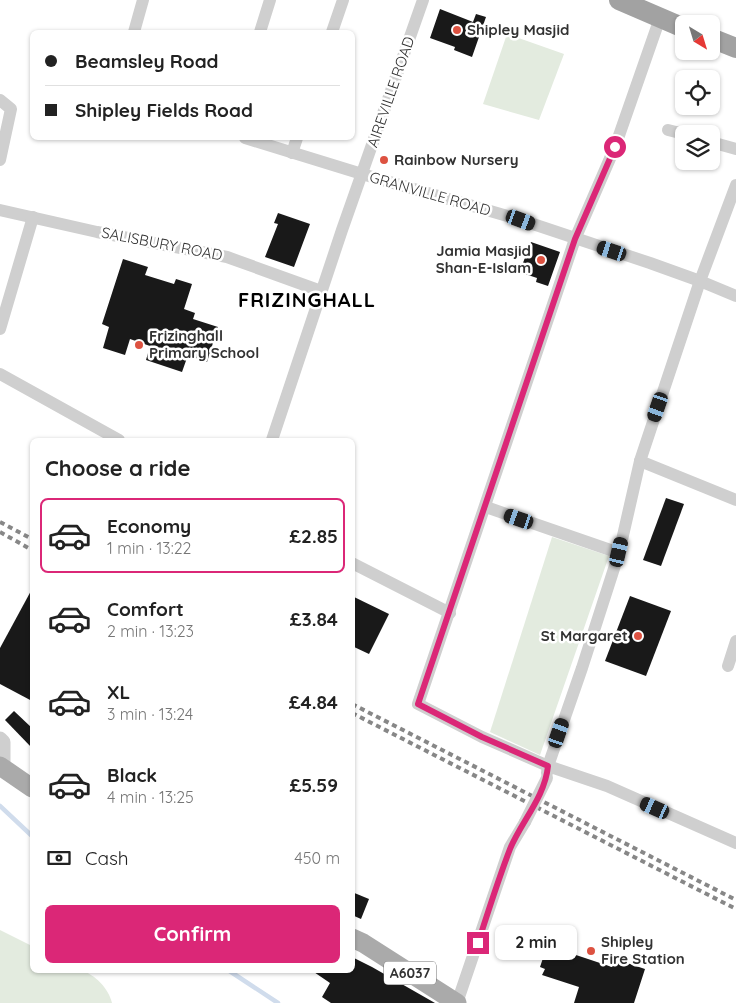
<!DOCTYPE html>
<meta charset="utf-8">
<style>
:root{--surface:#fff;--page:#f2f2f2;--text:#222;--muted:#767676;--line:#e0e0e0;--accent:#db2777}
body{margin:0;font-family:Quicksand,sans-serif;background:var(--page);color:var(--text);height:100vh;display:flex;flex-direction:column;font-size:19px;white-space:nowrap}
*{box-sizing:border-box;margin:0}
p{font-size:16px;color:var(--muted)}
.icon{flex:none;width:28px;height:28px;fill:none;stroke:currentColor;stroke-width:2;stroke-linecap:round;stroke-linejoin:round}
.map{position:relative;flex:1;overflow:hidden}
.drawer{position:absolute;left:30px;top:438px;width:325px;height:535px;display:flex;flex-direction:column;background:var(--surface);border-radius:8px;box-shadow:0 1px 4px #0004}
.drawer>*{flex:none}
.hud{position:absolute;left:30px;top:30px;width:325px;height:110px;border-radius:8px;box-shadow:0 1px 4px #0004;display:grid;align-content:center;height:110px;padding:0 15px;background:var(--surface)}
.needle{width:32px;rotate:142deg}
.tools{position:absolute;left:675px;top:15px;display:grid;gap:10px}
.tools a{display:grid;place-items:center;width:45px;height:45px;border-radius:8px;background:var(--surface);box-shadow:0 1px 4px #0004;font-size:25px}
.end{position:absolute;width:22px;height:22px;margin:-11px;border:6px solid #db2777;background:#fff;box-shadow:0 0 0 2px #fff}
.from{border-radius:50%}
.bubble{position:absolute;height:35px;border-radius:8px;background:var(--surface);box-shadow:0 1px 4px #0004;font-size:16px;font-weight:800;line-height:35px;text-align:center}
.car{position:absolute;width:15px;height:30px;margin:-15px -8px;border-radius:6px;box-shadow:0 0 4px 1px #0007;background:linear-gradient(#222 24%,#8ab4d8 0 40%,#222 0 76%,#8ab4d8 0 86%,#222 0)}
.hud b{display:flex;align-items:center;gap:18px;height:48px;font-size:19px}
.hud b+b{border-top:1px solid var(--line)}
.hud i{width:12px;height:12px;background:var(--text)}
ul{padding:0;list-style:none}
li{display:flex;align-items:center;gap:15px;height:75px;margin:0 10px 8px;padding:0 5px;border:2px solid transparent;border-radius:8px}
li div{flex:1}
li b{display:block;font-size:19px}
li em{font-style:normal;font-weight:800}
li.active{border-color:var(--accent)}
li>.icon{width:45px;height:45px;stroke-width:1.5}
h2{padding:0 15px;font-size:22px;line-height:60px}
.pay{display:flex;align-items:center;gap:12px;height:55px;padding:0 15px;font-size:19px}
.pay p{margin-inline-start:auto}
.action{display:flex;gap:10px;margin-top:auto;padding:10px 15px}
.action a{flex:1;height:58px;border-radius:8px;background:var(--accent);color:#fff;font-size:20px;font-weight:800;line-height:58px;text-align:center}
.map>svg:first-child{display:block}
.green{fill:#e3ebdf}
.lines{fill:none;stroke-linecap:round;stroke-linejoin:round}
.stream{stroke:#d0dcec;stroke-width:4.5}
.building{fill:#191919}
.minor{stroke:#cfcfcf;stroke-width:12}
.tertiary{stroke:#cfcfcf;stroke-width:15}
.primary{stroke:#aaa;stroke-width:19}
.trunk{stroke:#a2a2a2;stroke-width:20}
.rail{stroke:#878787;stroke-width:4;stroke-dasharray:5 4;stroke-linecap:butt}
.minor-bridge{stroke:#cfcfcf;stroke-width:12}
.route{stroke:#db2777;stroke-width:6}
.poi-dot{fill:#dd5241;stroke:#fff;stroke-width:2}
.labels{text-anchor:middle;stroke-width:5;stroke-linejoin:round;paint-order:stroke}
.shield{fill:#fff;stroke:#707070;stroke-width:1}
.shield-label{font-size:14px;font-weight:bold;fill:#323232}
.poi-label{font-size:15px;font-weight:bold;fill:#323232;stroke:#fff;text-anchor:start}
.street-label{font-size:15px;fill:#323232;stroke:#fff}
.district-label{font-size:20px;font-weight:bold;letter-spacing:1px;fill:#000;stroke:#fff}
</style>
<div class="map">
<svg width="736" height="1003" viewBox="0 0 736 1003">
<rect width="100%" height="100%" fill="#fff"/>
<g class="green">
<polygon points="507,34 564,54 539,120 483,104"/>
<polygon points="552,537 609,556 540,755 490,732"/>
<path d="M0,930L32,946V970C45,970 69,967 80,970C95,974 109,989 112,1003H0Z"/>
</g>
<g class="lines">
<g class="stream">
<polyline points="0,806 32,836"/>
<polyline points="228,970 278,1003"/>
</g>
</g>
<g class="building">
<polygon points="440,9 473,22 476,14 486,17 472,57 454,50 455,47 430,38"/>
<polygon points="278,213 310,224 294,267 265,257 278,224 274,223"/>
<polygon points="531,242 560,252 548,286 536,282 537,278 525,274 521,268"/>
<polygon points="123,259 148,267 145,275 174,284 176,279 192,284 184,309 195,313 193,319 218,327 207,362 188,355 182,372 146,360 150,346 130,339 125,355 103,348 109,327 102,324"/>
<polygon points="666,498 684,504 661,566 643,560"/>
<polygon points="32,589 32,701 0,684 0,648"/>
<polygon points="352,596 389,614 369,654 352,646"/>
<polygon points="630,596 671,611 646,676 605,661"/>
<polygon points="14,711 32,728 32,748 5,720"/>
<polygon points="352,892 369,899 361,919 352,915"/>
<polygon points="552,947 612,967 615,959 645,969 634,1003 574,1003 579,987 542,975 545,969 540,967 546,949 551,951"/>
<polygon points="352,957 372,967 435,1003 331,1003 322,997 330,983 311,970 352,970"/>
</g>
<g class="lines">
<g class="minor">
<polyline points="660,18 615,147 575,239 418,704 482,737 548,766 607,786 736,843"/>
<polyline points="134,32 143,0"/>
<polyline points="260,32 270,0"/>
<polyline points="332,32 343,0"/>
<polyline points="0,100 11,109 0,160"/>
<polyline points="668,130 684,134"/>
<polyline points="245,138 362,174 521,220 650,263 700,281 736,296"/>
<polyline points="711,142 736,149"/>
<polyline points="292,153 297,138"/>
<polyline points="0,210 97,232 227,257 321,291"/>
<polyline points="0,329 33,217"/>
<polyline points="0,374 119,440"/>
<polyline points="272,440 342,230 423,0"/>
<polyline points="640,461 736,500"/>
<polyline points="486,507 619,553"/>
<polyline points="352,563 450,613"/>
<polyline points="728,666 736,641"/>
<polyline points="547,773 548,766 582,668 619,553 640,461 700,281 736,185"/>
<polyline points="457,1003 510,847 525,822"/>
</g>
<polyline class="tertiary" points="0,739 3,742 3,768"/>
<g class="primary">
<polyline points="0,766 32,788"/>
<polyline points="352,938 363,943 457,1003"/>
</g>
<g class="trunk">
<polyline points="619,0 684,28"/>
<polyline points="711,38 736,48"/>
</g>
<g class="rail">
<polyline points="0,522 32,539"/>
<polyline points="0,532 32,550"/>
<polyline points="352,704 736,900"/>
<polyline points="352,713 736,909"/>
</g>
<polyline class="minor-bridge" points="525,822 547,778"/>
</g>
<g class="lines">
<path class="route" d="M478,943C488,912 498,880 510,849C521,822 545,797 548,766L482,737L418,704L575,239L615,147"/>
</g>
<g class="poi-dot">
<circle cx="457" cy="30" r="5"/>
<circle cx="384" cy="160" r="5"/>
<circle cx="541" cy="260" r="5"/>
<circle cx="139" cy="345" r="5"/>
<circle cx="638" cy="636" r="5"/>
<circle cx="591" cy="951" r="5"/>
</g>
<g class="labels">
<rect class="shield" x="384" y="961.5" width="52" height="23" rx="4"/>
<g class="shield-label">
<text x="410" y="978">A6037</text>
</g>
<g class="poi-label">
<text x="467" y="35">Shipley Masjid</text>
<text x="394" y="165">Rainbow Nursery</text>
<text x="531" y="256" text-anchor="end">Jamia Masjid<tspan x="531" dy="17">Shan-E-Islam</tspan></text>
<text x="149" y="341">Frizinghall<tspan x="149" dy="17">Primary School</tspan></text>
<text x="628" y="641" text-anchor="end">St Margaret</text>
<text x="601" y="947">Shipley<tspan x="601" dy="17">Fire Station</tspan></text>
</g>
<g class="street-label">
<text transform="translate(391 92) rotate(-71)" y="5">AIREVILLE ROAD</text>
<text transform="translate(430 194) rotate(16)" y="5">GRANVILLE ROAD</text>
<text transform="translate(162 244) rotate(11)" y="5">SALISBURY ROAD</text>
</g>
<g class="district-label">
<text x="307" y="307">FRIZINGHALL</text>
</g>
</g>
</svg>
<div class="tools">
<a><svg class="needle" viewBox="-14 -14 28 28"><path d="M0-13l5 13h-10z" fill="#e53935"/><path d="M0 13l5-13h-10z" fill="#767676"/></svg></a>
<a><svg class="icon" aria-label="locate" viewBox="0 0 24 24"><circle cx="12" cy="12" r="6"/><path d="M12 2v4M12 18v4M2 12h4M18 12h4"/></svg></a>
<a><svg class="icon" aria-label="layers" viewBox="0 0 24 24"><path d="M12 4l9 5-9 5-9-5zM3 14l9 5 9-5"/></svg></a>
</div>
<i class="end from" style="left:615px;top:147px"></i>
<i class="end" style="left:478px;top:943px"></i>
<div class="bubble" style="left:495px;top:925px;width:82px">2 min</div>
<i class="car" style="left:521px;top:220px;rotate:110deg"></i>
<i class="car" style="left:612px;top:251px;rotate:288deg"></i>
<i class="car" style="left:658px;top:407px;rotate:199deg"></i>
<i class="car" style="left:519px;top:519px;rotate:289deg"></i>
<i class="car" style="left:619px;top:552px;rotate:13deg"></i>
<i class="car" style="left:559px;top:733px;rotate:19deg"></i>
<i class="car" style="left:655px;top:808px;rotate:294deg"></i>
<div class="hud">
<b><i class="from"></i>Beamsley Road</b>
<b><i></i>Shipley Fields Road</b>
</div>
<section class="drawer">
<h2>Choose a ride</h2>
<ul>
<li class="active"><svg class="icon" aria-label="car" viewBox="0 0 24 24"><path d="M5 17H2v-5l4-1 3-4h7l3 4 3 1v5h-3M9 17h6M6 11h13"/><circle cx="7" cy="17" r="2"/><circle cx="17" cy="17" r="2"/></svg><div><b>Economy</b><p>1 min · 13:22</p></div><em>£2.85</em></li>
<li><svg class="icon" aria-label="car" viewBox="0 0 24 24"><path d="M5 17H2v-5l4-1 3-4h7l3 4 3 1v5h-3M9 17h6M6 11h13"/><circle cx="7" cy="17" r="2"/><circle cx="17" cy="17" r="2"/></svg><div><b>Comfort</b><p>2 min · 13:23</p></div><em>£3.84</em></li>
<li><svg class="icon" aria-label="car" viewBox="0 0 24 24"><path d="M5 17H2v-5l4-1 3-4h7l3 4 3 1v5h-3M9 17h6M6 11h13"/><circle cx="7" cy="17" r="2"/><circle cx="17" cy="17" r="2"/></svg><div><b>XL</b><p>3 min · 13:24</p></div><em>£4.84</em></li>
<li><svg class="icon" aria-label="car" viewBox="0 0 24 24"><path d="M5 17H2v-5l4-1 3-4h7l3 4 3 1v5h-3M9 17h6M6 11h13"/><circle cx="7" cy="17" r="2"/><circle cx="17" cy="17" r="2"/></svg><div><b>Black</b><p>4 min · 13:25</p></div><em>£5.59</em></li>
</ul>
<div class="pay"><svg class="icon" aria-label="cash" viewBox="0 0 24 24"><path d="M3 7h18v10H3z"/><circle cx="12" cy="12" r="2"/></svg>Cash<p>450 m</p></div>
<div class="action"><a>Confirm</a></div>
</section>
</div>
